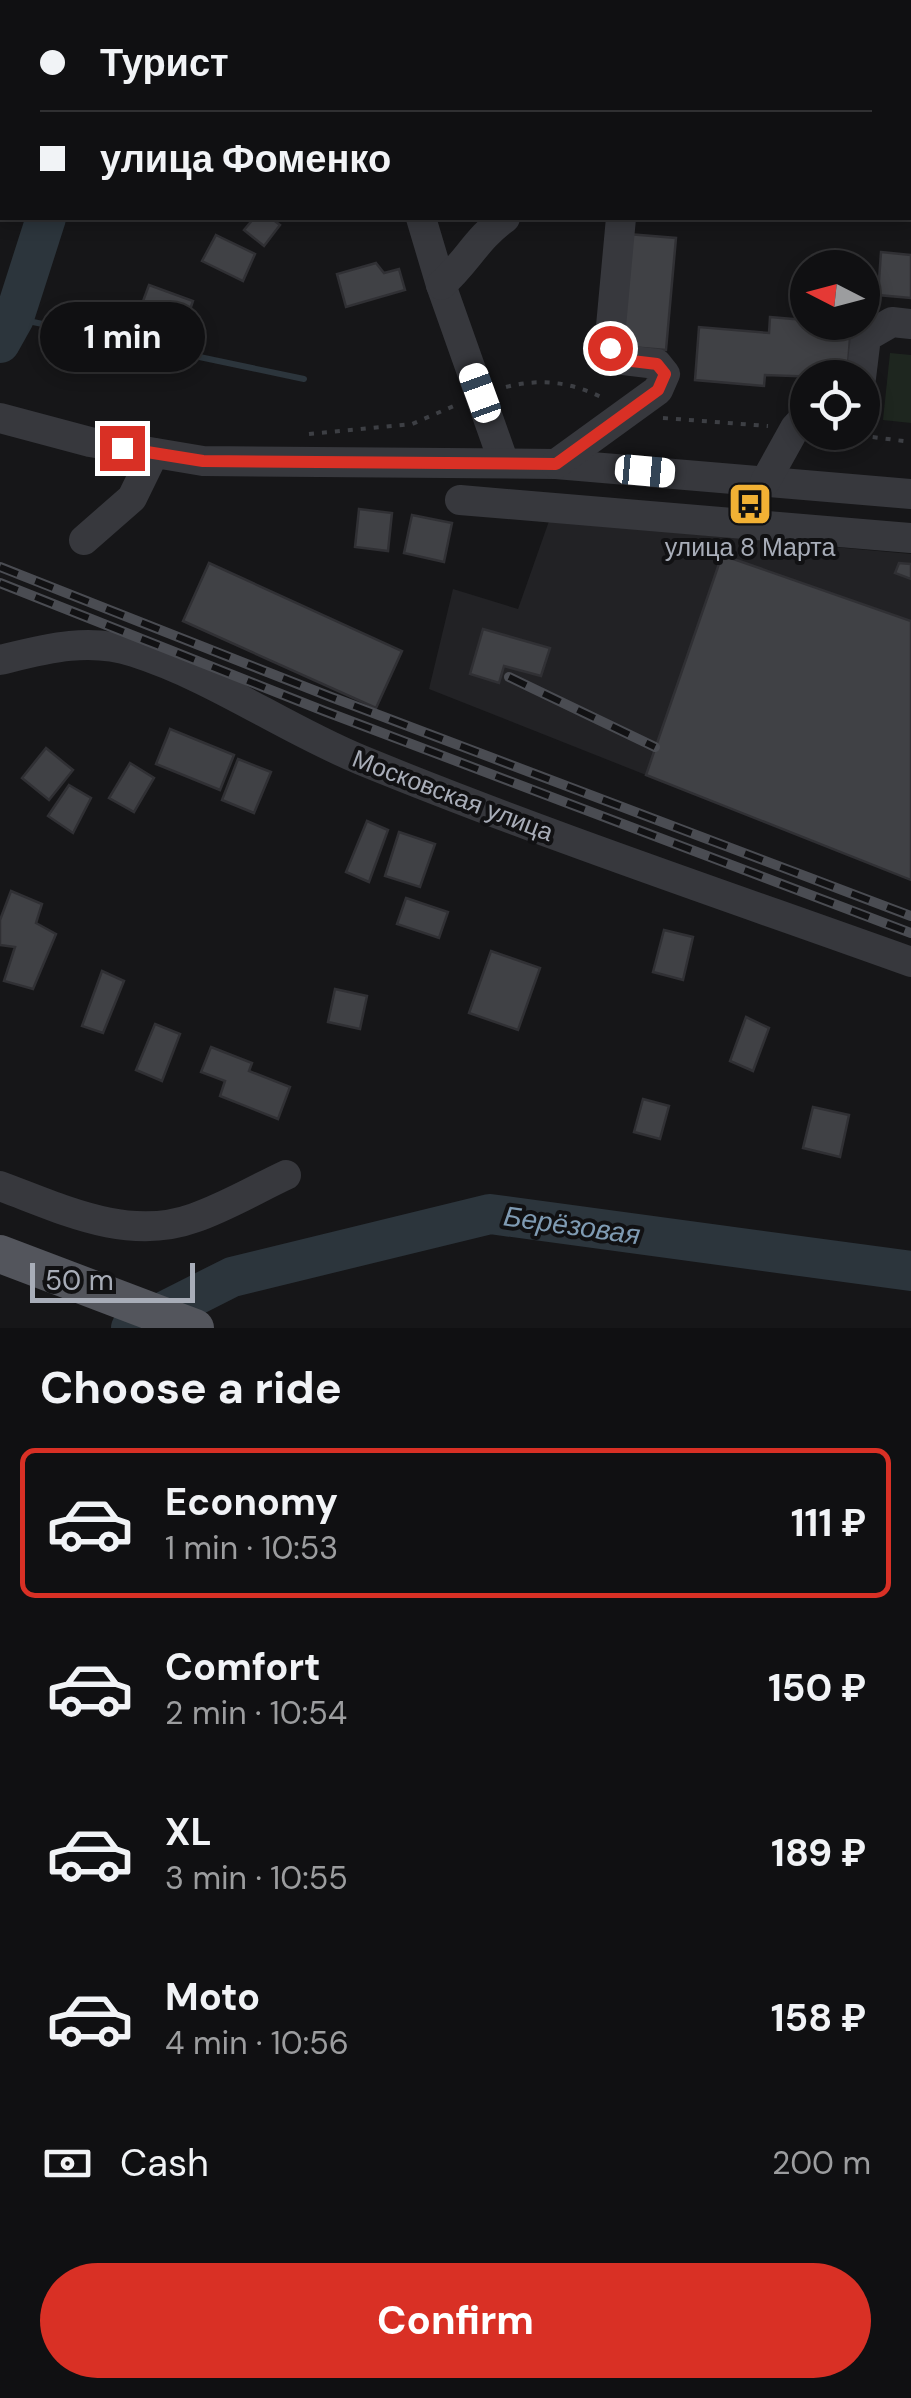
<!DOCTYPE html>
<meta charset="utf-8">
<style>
:root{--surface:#101012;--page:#1e1e20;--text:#f1f3f6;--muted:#9c9d9f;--line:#303032;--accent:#d93025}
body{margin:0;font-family:"DM Sans",sans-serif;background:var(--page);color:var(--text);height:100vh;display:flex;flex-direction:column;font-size:38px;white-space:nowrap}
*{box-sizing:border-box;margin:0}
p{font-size:32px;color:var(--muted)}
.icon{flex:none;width:55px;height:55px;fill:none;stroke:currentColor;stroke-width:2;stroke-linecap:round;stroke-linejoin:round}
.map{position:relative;height:1328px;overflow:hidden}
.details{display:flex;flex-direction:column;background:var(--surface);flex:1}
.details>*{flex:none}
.guide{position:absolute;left:0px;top:0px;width:912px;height:220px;box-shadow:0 5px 15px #0003,0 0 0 2px var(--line);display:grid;align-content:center;height:220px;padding:0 40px;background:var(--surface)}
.needle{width:65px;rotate:276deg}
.tools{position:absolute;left:790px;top:250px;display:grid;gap:20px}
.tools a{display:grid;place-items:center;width:90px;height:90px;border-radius:50%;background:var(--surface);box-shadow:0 5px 15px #0003,0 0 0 2px var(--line);font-size:50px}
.scale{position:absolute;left:30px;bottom:25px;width:165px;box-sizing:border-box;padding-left:10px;border:5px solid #a8adb8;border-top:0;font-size:28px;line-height:35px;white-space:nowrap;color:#a8adb8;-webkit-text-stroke:8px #111113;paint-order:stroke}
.end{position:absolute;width:45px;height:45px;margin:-22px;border:12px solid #d93025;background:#fff;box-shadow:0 0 0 5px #fff}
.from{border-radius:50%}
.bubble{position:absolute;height:70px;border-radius:35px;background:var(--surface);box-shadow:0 5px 15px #0003,0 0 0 2px var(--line);font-size:32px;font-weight:700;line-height:70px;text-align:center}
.car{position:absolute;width:30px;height:60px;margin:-30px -15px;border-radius:12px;box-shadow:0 0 8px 2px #0007;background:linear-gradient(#fff 24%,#345 0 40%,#fff 0 76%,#345 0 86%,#fff 0)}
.guide b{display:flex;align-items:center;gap:35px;height:95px;font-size:38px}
.guide b+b{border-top:2px solid var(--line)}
.guide i{width:25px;height:25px;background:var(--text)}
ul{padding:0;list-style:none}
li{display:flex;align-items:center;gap:30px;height:150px;margin:0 20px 15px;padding:0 20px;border:5px solid transparent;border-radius:15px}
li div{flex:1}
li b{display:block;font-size:38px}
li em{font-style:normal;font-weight:700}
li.active{border-color:var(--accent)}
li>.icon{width:90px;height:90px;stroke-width:1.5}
h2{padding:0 40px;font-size:45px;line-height:120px}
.pay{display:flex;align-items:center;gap:25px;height:110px;padding:0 40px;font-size:38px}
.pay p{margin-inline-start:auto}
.button{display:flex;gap:20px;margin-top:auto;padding:20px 40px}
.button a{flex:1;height:115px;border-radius:60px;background:var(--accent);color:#fff;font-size:40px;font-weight:700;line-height:115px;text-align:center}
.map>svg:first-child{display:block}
.built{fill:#222225}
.green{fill:#1e261f}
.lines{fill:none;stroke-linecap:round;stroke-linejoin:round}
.stream{stroke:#2c353c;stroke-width:6}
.river{stroke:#2c353c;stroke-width:40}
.building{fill:#404145;stroke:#303034;stroke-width:2.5}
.path{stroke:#3d3f44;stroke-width:4;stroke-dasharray:5 8;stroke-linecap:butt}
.minor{stroke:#37383d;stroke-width:30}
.major{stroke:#53555c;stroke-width:38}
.rail-casing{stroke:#4a4c52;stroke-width:10}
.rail{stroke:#111113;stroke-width:6;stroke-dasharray:19;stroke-linecap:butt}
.route{stroke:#d93025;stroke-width:12}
.labels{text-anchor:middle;stroke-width:8;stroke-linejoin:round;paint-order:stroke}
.poi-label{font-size:25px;fill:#a8adb8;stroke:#111113}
.street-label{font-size:25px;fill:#a8adb8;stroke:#111113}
.water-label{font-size:28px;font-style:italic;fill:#7f9bb3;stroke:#111113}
</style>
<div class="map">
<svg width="911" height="1328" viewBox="0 0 911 1328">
<rect width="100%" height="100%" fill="#161618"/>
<polygon class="built" points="549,521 911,554 911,880 429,689 453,589 518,609"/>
<polygon class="green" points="890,353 911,355 911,423 883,420"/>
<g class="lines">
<polyline class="stream" points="14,318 304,379"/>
<g class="river">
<polyline points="10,0 11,2"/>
<polyline points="0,343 14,318 46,218"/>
<polyline points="131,1328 232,1277 490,1214 911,1271"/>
</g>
</g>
<g class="building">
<polygon points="599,0 665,0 669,2 602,2"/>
<polygon points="787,0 824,0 828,2 786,2"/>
<polygon points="0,43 2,48 0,147"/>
<polygon points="254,218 271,218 280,225 264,246 244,230"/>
<polygon points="628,234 676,238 666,350 618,346"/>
<polygon points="216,235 255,254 243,281 202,261"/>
<polygon points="881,252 911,255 911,298 878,295"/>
<polygon points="376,263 384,273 399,269 405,290 346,307 337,274"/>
<polygon points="149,285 193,301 181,336 136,320"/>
<polygon points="770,317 851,324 847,378 765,375 764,386 695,380 699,327 769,333"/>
<polygon points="359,509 392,513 388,551 355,547"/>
<polygon points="412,515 452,523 444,562 404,553"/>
<polygon points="722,555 911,621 911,880 646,775"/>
<polygon points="209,563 402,651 376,708 183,621"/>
<polygon points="899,563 911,564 911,579 895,573"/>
<polygon points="483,629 550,648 541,676 504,666 499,683 470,674"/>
<polygon points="170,729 234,755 220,790 156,764"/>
<polygon points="46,748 73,770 49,800 22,778"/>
<polygon points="238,759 271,772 254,813 222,800"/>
<polygon points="130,763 154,778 134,812 109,798"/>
<polygon points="69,785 91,798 73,833 48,816"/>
<polygon points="367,821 388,830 369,882 346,872"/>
<polygon points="399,832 435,844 420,887 385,876"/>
<polygon points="11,891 42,904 36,923 56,934 33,989 4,981 15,947 0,945 0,920"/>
<polygon points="406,898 448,912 439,938 397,924"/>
<polygon points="664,930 693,937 683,980 653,972"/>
<polygon points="491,951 540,968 518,1030 469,1013"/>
<polygon points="102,971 124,981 103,1033 82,1026"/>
<polygon points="335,989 367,996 360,1029 328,1022"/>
<polygon points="746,1017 769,1028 753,1071 730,1061"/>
<polygon points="155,1024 180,1034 162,1081 136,1070"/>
<polygon points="211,1047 252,1063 249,1071 290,1087 278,1119 220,1096 225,1081 201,1072"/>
<polygon points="643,1099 669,1106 660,1139 634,1132"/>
<polygon points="813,1107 849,1115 840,1157 803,1148"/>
</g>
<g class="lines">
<g class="path">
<polyline points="453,2 454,0"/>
<path d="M506,387C541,378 571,382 603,398"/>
<polyline points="663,418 768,426"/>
<polyline points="834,432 911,442"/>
<polyline points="309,434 412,424 456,405"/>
</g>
<g class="minor">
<polyline points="493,2 495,0"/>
<polyline points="884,2 885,0"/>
<polyline points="910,152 911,153"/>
<polyline points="421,218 441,285 504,463"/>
<path d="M441,285C467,262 476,239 505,218"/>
<polyline points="861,378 866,337 892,322 911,324"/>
<polyline points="0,418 90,442 203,461 556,464 911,494"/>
<polyline points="556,464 658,390 665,374 657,364 615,359 609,348 621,218"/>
<polyline points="765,482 795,428 808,414"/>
<polyline points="460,500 911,538"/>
<polyline points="84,540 132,498 154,453"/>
<path d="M0,660C45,649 88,637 134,652C215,678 283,728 361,760C542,834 727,896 911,962"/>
<path d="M0,1186C62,1209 128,1242 194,1218C226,1207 256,1189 286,1175"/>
</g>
<polyline class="major" points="0,1254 195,1328"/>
<defs>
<g id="rail">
<polyline points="0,567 331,697 911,916"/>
<polyline points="0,583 324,711 911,933"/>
<polyline points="509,677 655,747"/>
</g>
</defs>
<use href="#rail" class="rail-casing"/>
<use href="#rail" class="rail"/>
</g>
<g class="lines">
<polyline class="route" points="122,448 203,461 556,464 658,390 665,374 657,364 615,359 610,348"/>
</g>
<defs>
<symbol id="bus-square" viewBox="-11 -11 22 22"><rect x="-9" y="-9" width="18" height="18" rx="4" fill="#f2b134" stroke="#111113"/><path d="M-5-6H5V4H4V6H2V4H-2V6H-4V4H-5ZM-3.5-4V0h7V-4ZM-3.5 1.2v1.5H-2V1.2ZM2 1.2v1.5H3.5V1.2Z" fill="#111"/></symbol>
</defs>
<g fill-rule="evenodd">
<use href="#bus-square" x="725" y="479" width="50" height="50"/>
</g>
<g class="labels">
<g class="poi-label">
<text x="750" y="556">улица 8 Марта</text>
</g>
<g class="street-label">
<text transform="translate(453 795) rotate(21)" y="9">Московская улица</text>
</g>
<g class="water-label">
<text transform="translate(572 1225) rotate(8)" y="10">Берёзовая</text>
</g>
</g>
</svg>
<div class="tools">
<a><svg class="needle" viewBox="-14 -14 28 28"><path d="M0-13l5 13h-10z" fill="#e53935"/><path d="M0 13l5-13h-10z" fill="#9c9d9f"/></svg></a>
<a><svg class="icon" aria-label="locate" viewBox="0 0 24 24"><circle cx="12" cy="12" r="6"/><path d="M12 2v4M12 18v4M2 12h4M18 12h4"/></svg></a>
</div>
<div class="scale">50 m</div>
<i class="end from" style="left:610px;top:348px"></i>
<i class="end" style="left:122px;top:448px"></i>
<div class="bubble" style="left:40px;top:302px;width:165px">1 min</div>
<i class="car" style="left:480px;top:393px;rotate:340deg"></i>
<i class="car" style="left:645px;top:471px;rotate:95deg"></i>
<div class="guide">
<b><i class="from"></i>Турист</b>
<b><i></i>улица Фоменко</b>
</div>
</div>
<section class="details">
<h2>Choose a ride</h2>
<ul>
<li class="active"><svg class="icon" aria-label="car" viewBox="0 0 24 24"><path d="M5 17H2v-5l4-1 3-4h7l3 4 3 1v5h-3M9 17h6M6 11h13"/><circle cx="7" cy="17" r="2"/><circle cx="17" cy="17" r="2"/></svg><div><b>Economy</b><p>1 min · 10:53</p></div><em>111 ₽</em></li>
<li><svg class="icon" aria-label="car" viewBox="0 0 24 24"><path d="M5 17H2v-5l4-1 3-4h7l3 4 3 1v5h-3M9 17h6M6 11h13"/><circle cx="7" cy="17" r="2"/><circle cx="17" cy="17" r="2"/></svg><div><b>Comfort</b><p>2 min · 10:54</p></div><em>150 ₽</em></li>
<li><svg class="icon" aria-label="car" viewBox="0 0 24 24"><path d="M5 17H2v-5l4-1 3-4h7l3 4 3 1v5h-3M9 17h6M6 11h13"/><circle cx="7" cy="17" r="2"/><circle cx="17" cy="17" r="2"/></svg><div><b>XL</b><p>3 min · 10:55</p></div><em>189 ₽</em></li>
<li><svg class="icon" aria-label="car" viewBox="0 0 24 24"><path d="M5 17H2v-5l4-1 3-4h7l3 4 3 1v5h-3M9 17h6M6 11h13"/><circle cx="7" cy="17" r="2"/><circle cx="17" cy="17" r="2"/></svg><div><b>Moto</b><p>4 min · 10:56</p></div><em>158 ₽</em></li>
</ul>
<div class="pay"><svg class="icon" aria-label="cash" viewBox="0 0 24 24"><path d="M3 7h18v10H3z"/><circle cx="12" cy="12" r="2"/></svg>Cash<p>200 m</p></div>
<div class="button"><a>Confirm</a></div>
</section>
